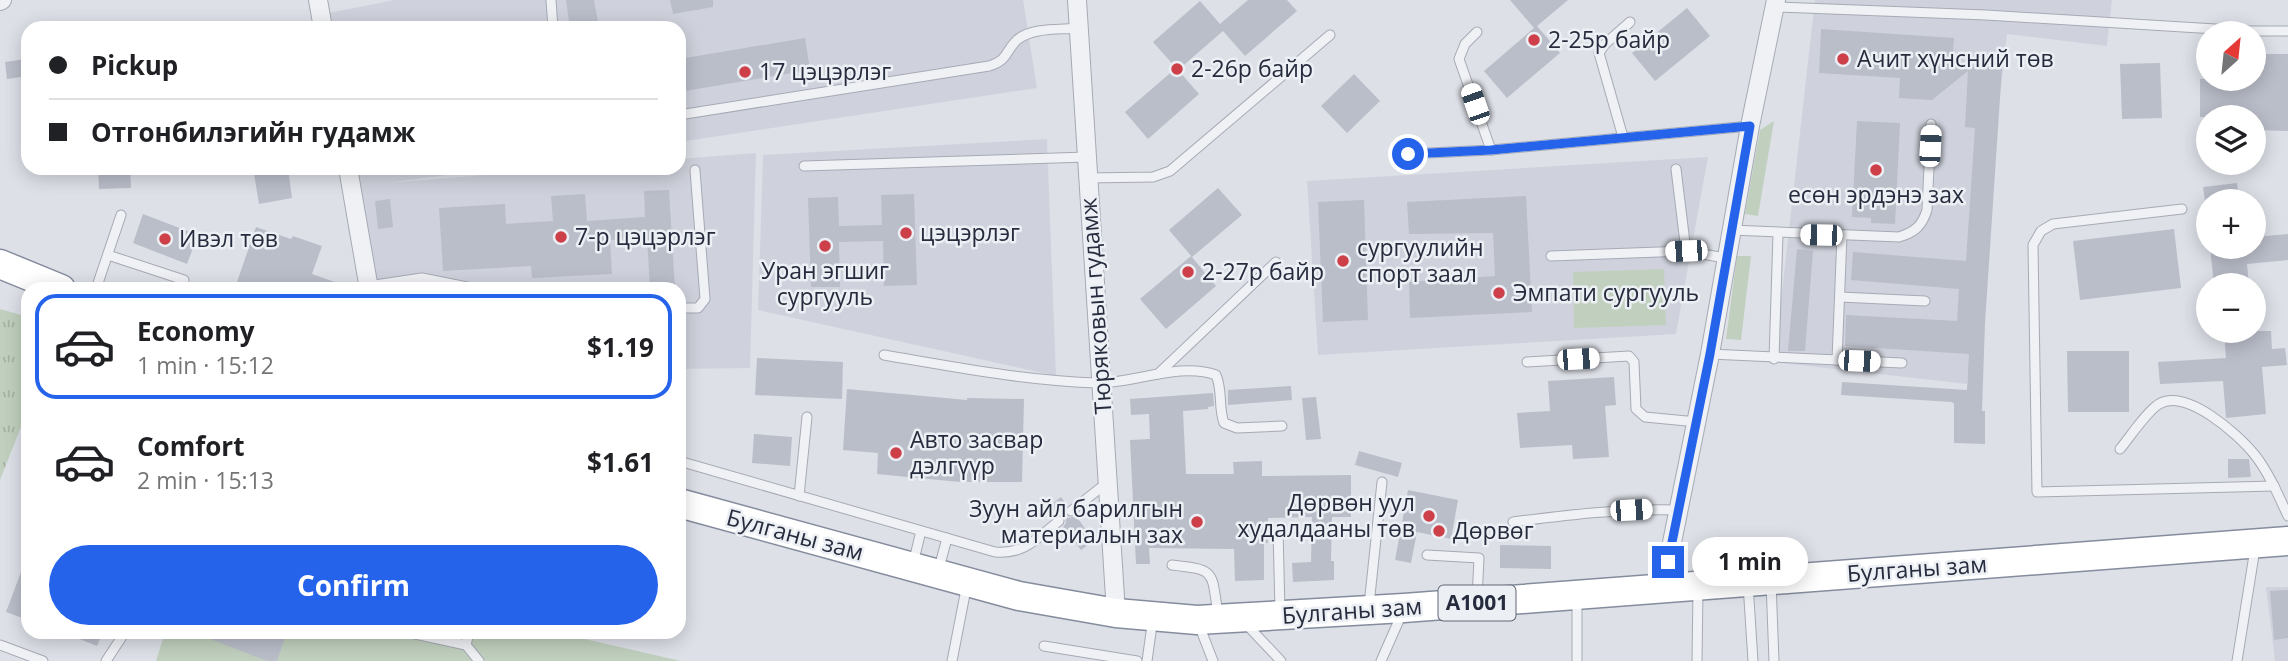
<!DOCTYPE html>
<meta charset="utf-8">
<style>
:root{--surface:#fff;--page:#f2f2f2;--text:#202124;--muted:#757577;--line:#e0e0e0;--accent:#2563eb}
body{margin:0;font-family:"Open Sans",sans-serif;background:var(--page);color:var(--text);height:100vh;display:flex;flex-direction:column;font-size:26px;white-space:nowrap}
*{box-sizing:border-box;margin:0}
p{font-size:23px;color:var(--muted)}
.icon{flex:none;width:38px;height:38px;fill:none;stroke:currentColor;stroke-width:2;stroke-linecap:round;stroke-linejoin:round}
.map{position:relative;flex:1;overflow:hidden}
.drawer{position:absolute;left:21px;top:282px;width:665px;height:357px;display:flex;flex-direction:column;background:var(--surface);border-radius:21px;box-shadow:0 4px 18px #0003}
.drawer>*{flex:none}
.banner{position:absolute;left:21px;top:21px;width:665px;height:154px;border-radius:21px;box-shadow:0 4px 18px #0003;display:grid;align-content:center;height:154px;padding:0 28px;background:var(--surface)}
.needle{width:46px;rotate:27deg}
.fabs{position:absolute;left:2196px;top:21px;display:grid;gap:14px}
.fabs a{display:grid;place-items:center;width:70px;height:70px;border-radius:50%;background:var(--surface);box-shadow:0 4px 18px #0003;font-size:35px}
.end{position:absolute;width:32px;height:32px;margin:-16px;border:9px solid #2563eb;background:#fff;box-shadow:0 0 0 4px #fff}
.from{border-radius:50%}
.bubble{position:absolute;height:49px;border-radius:24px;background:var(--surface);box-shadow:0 4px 18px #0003;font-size:23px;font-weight:700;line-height:49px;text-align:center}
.car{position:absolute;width:21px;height:42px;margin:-21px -10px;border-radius:9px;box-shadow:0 0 5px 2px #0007;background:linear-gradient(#fff 24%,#345 0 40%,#fff 0 76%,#345 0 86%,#fff 0)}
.banner b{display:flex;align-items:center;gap:24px;height:66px;font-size:26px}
.banner b+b{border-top:2px solid var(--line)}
.banner i{width:18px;height:18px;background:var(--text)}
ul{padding:12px 0 0;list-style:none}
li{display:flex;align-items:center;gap:21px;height:105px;margin:0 14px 10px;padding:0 14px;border:4px solid transparent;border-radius:21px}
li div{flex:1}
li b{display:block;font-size:26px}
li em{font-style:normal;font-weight:700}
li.current{border-color:var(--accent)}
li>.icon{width:63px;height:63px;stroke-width:1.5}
.primary-button{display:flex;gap:14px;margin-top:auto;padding:14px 28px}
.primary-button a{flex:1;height:80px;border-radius:42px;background:var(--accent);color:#fff;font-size:28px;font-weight:700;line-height:80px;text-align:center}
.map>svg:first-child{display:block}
.built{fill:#cfd2dc}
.grass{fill:#c1d0be}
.park{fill:url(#park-tufts)}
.building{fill:#babec9}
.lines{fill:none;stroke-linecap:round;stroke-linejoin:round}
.service-casing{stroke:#a6aab4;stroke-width:11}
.minor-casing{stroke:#a6aab4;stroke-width:20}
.trunk-casing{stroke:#848c9d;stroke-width:31}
.service{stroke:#eff1f5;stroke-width:9}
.minor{stroke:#eff1f5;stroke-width:18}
.trunk{stroke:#fff;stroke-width:28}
.route{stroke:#2563eb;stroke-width:9}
.poi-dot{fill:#cd4049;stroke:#eceff4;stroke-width:2.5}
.labels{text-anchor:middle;stroke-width:5;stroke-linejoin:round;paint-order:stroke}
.shield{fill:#eceff4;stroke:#616674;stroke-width:2}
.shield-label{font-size:21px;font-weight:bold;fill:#262c3d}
.poi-label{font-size:23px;fill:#262c3d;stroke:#eceff4;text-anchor:start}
.street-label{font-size:23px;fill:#262c3d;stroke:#eceff4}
</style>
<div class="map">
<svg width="2288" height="661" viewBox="0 0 2288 661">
<defs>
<pattern id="park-tufts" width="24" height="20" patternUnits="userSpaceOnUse" patternTransform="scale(1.75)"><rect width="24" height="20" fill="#c1d0be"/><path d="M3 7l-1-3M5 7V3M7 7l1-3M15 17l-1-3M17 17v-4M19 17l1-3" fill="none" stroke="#a6b3a4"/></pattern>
</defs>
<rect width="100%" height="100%" fill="#dde0e7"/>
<g class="built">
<polygon points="395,0 1023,0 1037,88 679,142 679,28 331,28 328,13"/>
<polygon points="1815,0 2112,0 2107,46 2007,34 1967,384 1774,362"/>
<polygon points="1047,139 1056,376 758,310 763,155"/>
<polygon points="756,153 750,368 679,369 679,289 378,289 355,168 501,168 386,183 572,168 679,168 679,159"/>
<polygon points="1708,157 1676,334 1318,355 1307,181"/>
<polygon points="2266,587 2288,587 2288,661 2275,661"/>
</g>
<g class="grass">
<polygon points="1774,121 1758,216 1745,214 1760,130"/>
<polygon points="1737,256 1751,256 1741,340 1726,339"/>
<polygon points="1664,269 1666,325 1574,328 1573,272"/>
<polygon points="165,632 554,632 681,661 156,661"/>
</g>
<polygon class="park" points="0,309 28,317 28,409 0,480"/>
<g class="building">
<polygon points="566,0 594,0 599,28 570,28"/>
<polygon points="670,0 713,0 713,7 673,14"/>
<polygon points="1248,0 1287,0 1297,11 1245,56 1223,31 1178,70 1199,94 1148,139 1125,112 1176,68 1153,42 1200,1 1220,24"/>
<polygon points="1510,0 1568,0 1537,26 1560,53 1507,98 1484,71 1534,28"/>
<polygon points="1687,8 1710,36 1655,81 1632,53"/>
<polygon points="1821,29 1954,38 1952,66 2002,68 1985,323 1982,411 1985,411 1985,444 1954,443 1954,404 1952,402 1841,395 1842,382 1967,390 1969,354 1845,346 1846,315 1957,321 1959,289 1851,280 1853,252 1966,261 1975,128 1965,127 1968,71 1932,100 1899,98 1900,78 1819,73"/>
<polygon points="805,38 810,70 685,91 679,59"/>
<polygon points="2254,54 2288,54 2288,131 2254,130 2254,117 2200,117 2200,79 2254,79"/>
<polygon points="26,59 28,76 7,79 5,62"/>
<polygon points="2160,63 2162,118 2122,119 2120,64"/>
<polygon points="1354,74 1380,101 1347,133 1321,106"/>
<polygon points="1857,121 1900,123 1895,224 1871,223 1871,218 1852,217"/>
<polygon points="98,168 130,168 131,188 99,189"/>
<polygon points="253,168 288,168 292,198 259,204"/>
<polygon points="2237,183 2239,201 2205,201 2203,187"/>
<polygon points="1218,188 1242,215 1192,257 1169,230"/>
<polygon points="669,190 675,289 650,289 647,238 610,240 612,274 532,278 531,266 443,271 439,208 505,204 506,224 553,221 551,196 585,194 587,221 645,217 644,191"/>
<polygon points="914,194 917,285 884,286 883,241 839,242 840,287 811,287 808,198 838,197 839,226 882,225 881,195"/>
<polygon points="1526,196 1532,312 1410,318 1409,282 1495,276 1493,233 1409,234 1407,202"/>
<polygon points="390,199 393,227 378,229 375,201"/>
<polygon points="1364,200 1368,320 1323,322 1318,202"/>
<polygon points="143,214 198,235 187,264 133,243"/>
<polygon points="256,227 291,239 293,236 322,246 312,274 349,287 348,289 257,289 237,282"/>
<polygon points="2174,229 2181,288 2080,300 2073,241"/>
<polygon points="2288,234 2288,260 2247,264 2249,285 2214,285 2210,247 2254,247 2254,237"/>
<polygon points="1797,249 1813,251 1805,351 1788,351"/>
<polygon points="1191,256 1216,286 1166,329 1140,299"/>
<polygon points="2224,331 2271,331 2272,349 2285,348 2287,365 2262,367 2266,414 2226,418 2223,381 2160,384 2158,362 2226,358"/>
<polygon points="2067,351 2129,351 2129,412 2068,412"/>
<polygon points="757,358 843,362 842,399 755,395"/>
<polygon points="1614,377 1616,405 1605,406 1609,457 1573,459 1572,445 1520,448 1517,413 1550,411 1548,381"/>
<polygon points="1291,386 1292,400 1228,405 1228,390"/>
<polygon points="847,389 967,400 967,398 1024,399 1022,482 960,482 877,474 878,453 843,450"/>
<polygon points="1213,393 1214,406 1208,407 1208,409 1183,411 1186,474 1234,474 1233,462 1262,461 1262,476 1351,475 1351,517 1332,517 1331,561 1334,561 1334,580 1293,582 1292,563 1311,562 1312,517 1268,518 1268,543 1264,543 1264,580 1235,581 1234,549 1149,548 1150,564 1136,564 1130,440 1150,439 1149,414 1131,415 1130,399"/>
<polygon points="1316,397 1321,439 1306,440 1302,398"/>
<polygon points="754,434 792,437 790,466 752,463"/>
<polygon points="1359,451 1402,463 1398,477 1355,465"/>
<polygon points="2228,459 2249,459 2251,477 2228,478"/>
<polygon points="1408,490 1458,500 1451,539 1417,532 1411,563 1395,560"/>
<polygon points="1061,497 1067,505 1064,509 1065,515 1069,518 1076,516 1094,541 1081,550 1063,527 1066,523 1065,517 1061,514 1055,516 1048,507"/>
<polygon points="1500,545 1551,546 1551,569 1500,568"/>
<polygon points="27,556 28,556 28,620 6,612"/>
<polygon points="2288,590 2288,638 2274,640 2270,591"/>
<polygon points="62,632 103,632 97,646"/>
<polygon points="192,632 287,632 277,661 267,661"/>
</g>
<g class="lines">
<defs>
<g id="service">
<polyline points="551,0 553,28"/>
<polyline points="1775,7 1986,15 2248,31 2288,31"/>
<polyline points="1477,32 1465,44 1459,59 1491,150"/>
<path d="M679,115L989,66C1009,60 1005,51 1017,40C1032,27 1060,30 1079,28"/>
<polyline points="1623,137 1599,53 1605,44 1630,22"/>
<polyline points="1408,154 1491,150 1750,126"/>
<polyline points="804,166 1087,157"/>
<polyline points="1676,169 1686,251"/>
<polyline points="1088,178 1153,177 1170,171 1330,35"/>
<path d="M1730,230L1899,237C1915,232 1922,226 1927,210L1931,124"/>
<polyline points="108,255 184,280"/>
<polyline points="1551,256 1686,251 1725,258"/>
<polyline points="368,286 422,278 477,289"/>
<polyline points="96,289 121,215"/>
<polyline points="1840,297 1925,301"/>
<polyline points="679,308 698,308 705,299 695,170"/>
<polyline points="1710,354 1902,363"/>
<path d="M884,355C955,367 1026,381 1098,383C1134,383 1181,362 1216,375C1223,391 1218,407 1224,423L1237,428L1282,426"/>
<polyline points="1774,359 1778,234"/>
<polyline points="1837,360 1842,235"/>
<polyline points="1527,362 1629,356 1634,362 1636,409 1645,417 1697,422"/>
<polyline points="1158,374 1276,262"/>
<path d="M2120,449C2130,437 2147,411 2159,404C2186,388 2238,434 2254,454C2262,463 2268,475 2274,486L2037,492L2033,245L2041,231L2053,224L2182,209"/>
<path d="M679,461L995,552C1024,555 1037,538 1059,521"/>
<polyline points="2274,486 2288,516"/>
<polyline points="799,496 807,417"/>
<polyline points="1071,511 1108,482"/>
<path d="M1513,522C1568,515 1623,508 1679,510"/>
<polyline points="1278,529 1280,612"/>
<polyline points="1427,555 1479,558 1477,599"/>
<polyline points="913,564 921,531"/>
<path d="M1172,565C1217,570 1211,571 1218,614"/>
<polyline points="938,572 947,538"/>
<polyline points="1771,582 1774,661"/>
<polyline points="1748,584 1753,661"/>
<polyline points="1369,605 1382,482"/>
<polyline points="1244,622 1281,661"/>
<polyline points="1199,625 1213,661"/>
<polyline points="406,632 466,645 469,632"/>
<polyline points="0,645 43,661"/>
<polyline points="466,645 479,661"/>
<polyline points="1044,646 1137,661"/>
<polyline points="106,661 125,632"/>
<polyline points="952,661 967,584"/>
<polyline points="1147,661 1153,618"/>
<polyline points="1381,661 1403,611"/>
<polyline points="1577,661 1577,600"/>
<polyline points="1697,661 1698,589"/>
<polyline points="2237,661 2255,549"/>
</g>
<g id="minor">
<polyline points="318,0 323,28"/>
<polyline points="1077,0 1116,613"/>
<polyline points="0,1 2,0"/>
<polyline points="348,168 369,289"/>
<polyline points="1663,587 1710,354 1750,126 1776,0"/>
</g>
<g id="trunk">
<polyline points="0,264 61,289"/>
<polyline points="679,503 1019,596 1116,613 1197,620 1404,608 2288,541"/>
</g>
</defs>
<use href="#service" class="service-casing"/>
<use href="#minor" class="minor-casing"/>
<use href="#trunk" class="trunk-casing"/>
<use href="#service" class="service"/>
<use href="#minor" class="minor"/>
<use href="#trunk" class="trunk"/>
</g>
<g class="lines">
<polyline class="route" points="1408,154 1491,150 1750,126 1710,354 1668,562"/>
</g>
<g class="poi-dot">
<circle cx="1534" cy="40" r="7"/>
<circle cx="1843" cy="59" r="7"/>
<circle cx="1177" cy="69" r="7"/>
<circle cx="745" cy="72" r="7"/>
<circle cx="1876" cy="170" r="7"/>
<circle cx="906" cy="233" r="7"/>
<circle cx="561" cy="237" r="7"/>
<circle cx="165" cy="239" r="7"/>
<circle cx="825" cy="246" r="7"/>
<circle cx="1343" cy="261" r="7"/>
<circle cx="1188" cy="272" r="7"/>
<circle cx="1499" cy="293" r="7"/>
<circle cx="896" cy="453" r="7"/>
<circle cx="1429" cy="516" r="7"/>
<circle cx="1197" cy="522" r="7"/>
<circle cx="1439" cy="531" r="7"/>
</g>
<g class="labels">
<rect class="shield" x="1438.5" y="585.5" width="77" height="35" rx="5"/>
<g class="shield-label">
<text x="1477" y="610">A1001</text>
</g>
<g class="poi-label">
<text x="1548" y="48">2-25р байр</text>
<text x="1857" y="67">Ачит хүнсний төв</text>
<text x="1191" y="77">2-26р байр</text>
<text x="759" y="80">17 цэцэрлэг</text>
<text x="1876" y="203" text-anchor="middle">есөн эрдэнэ зах</text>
<text x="920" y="241">цэцэрлэг</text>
<text x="575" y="245">7-р цэцэрлэг</text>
<text x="179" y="247">Ивэл төв</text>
<text x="1357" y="256">сургуулийн<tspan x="1357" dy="26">спорт заал</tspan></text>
<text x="825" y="279" text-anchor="middle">Уран эгшиг<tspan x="825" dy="26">сургууль</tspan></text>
<text x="1202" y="280">2-27р байр</text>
<text x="1513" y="301">Эмпати сургууль</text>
<text x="910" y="448">Авто засвар<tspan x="910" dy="26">дэлгүүр</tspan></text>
<text x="1415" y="511" text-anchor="end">Дөрвөн уул<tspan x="1415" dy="26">худалдааны төв</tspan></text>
<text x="1183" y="517" text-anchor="end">Зуун айл барилгын<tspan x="1183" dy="26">материалын зах</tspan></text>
<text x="1453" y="539">Дөрвөг</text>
</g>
<g class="street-label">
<text transform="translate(1096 306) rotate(-94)" y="8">Тюряковын гудамж</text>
<text transform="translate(795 535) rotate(15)" y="8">Булганы зам</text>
<text transform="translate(1917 569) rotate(-4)" y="8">Булганы зам</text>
<text transform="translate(1352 611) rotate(-4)" y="8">Булганы зам</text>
</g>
</g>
</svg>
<div class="fabs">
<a><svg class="needle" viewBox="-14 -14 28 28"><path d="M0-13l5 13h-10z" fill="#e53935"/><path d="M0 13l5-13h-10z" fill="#757577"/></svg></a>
<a><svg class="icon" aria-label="layers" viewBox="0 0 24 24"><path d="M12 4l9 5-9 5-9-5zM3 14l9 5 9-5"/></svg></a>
<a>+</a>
<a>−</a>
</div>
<i class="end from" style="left:1408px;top:154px"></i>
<i class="end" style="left:1668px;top:562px"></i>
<div class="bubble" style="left:1692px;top:537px;width:116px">1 min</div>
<i class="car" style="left:1475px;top:104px;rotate:341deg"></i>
<i class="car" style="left:1930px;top:146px;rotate:3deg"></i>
<i class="car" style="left:1821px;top:235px;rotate:271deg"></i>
<i class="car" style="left:1686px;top:251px;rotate:268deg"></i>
<i class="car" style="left:1578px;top:359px;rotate:87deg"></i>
<i class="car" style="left:1859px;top:361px;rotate:92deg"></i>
<i class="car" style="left:1631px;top:510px;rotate:87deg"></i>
<div class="banner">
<b><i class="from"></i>Pickup</b>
<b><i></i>Отгонбилэгийн гудамж</b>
</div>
<section class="drawer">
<ul>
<li class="current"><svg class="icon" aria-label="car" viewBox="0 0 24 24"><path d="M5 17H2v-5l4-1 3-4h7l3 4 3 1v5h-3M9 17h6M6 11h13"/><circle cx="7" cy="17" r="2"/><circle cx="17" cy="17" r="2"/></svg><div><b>Economy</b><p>1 min · 15:12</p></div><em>$1.19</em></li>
<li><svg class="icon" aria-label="car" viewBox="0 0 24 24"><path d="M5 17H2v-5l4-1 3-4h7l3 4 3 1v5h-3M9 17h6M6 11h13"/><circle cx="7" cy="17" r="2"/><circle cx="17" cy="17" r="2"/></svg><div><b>Comfort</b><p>2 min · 15:13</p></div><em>$1.61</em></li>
</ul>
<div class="primary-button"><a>Confirm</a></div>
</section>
</div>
